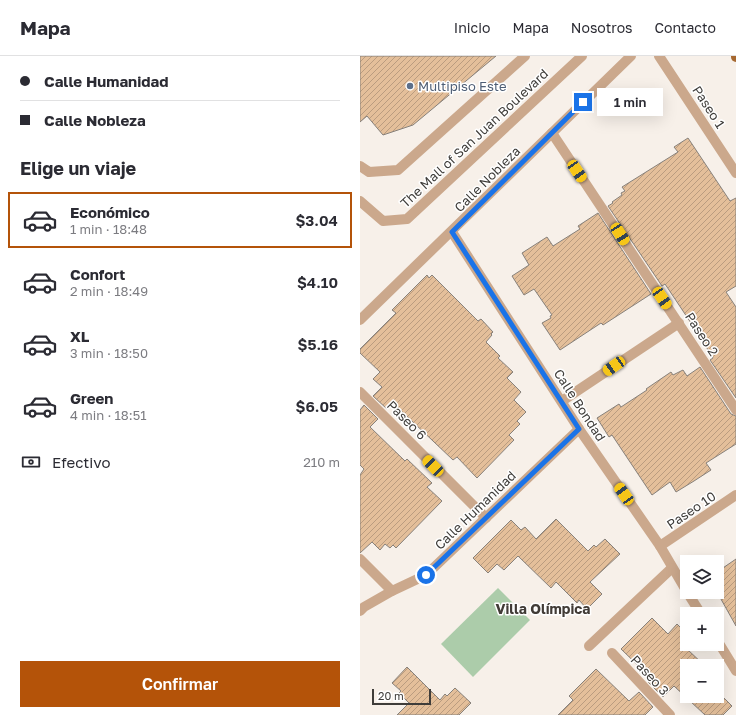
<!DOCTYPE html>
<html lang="es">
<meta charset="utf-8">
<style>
:root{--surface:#fff;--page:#f7f7f7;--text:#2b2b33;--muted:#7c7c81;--line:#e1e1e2;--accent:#b45309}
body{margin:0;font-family:"Golos Text",sans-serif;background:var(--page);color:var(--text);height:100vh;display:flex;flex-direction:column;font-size:15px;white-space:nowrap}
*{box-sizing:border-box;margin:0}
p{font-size:13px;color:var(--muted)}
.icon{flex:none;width:22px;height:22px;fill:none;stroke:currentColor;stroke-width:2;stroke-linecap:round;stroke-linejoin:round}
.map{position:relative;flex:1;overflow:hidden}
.details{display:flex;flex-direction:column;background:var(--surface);width:360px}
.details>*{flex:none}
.banner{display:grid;align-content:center;height:88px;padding:0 20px;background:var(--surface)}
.tools{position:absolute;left:320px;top:499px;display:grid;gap:8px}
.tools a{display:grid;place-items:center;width:44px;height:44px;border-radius:0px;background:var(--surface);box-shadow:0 4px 16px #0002;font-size:20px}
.scale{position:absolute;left:12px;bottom:10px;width:59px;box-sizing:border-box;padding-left:4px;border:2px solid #3f3d3a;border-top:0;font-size:11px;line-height:14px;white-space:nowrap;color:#3f3d3a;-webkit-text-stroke:3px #fff;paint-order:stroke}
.end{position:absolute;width:18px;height:18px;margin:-9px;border:5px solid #1a73e8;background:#fff;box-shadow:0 0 0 2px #fff}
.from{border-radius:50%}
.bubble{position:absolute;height:28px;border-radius:0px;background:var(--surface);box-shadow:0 4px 16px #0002;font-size:13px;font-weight:600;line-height:28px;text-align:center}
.car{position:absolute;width:12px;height:24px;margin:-12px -6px;border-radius:5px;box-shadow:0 0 3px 1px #0007;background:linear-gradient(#f5c518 24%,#345 0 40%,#f5c518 0 76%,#345 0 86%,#f5c518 0)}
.banner b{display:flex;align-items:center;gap:14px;height:38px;font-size:15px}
.banner b+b{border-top:1px solid var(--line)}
.banner i{width:10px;height:10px;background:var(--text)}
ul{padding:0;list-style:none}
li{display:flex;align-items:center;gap:12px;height:56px;margin:0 8px 6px;padding:0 12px;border:2px solid transparent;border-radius:0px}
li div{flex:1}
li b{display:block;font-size:15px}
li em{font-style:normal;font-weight:600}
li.current{border-color:var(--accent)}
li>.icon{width:36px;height:36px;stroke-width:1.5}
h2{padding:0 20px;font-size:18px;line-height:48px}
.pay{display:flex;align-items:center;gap:10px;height:44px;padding:0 20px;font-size:15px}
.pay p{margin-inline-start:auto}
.cta{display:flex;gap:8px;margin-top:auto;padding:8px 20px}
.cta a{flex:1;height:46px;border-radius:0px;background:var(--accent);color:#fff;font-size:16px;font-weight:600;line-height:46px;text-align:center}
header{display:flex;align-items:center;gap:24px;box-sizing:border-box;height:56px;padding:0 20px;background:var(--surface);border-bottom:1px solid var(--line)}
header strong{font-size:19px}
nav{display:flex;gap:22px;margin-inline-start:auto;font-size:14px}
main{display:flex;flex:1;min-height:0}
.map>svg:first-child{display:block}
.grass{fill:#acccaa}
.building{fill:url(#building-hatch);stroke:#87817b}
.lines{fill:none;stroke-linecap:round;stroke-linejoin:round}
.minor{stroke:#cba88c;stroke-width:10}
.primary{stroke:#a66830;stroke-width:10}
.route{stroke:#1a73e8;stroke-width:5}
.service-dot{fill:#5c6f8a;stroke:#fff;stroke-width:1.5}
.labels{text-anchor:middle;stroke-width:3;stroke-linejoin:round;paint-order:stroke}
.service-label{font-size:13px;fill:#4e5e75;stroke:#fff;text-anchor:start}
.street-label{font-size:13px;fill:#3f3d3a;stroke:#fff}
.neighbourhood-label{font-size:14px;font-weight:bold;fill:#413b36;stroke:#fff}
</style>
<header>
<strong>Mapa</strong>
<nav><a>Inicio</a><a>Mapa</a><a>Nosotros</a><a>Contacto</a></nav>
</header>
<main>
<section class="details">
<div class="banner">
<b><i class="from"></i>Calle Humanidad</b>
<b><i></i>Calle Nobleza</b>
</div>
<h2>Elige un viaje</h2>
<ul>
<li class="current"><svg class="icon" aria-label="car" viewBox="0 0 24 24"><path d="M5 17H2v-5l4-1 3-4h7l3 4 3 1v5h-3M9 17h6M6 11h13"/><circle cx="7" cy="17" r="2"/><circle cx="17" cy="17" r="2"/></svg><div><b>Económico</b><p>1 min · 18:48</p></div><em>$3.04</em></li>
<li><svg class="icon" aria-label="car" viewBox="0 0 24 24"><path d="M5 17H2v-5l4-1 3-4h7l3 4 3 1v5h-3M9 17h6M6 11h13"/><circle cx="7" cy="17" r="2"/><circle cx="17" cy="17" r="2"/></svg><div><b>Confort</b><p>2 min · 18:49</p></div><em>$4.10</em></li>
<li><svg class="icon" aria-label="car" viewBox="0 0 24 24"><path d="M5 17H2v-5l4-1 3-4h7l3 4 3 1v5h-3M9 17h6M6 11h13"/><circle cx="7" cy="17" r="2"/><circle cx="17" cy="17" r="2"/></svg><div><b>XL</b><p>3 min · 18:50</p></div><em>$5.16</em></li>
<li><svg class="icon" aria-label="car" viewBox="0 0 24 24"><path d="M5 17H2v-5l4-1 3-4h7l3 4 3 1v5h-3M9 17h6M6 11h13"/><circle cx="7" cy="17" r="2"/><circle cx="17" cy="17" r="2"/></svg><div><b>Green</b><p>4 min · 18:51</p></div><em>$6.05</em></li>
</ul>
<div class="pay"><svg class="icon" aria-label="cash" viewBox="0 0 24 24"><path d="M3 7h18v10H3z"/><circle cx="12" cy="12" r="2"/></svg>Efectivo<p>210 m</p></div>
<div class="cta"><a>Confirmar</a></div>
</section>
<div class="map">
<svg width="376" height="659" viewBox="0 0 376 659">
<defs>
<pattern id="building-hatch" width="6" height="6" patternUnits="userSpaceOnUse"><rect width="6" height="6" fill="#e4bf9a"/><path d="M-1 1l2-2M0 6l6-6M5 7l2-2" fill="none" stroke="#ba9c7f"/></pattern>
</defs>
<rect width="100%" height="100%" fill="#f7f0e9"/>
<polygon class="grass" points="138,532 170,564 113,621 81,588"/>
<g class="building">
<polygon points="0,0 136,0 53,69 23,79 7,60 0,66"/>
<polygon points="328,82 370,145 376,142 376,230 366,236 376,251 376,342 350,304 353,302 339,279 305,228 302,230 248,150 253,147 252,146 262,139 261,137 265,135 262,131 318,96 314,91"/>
<polygon points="238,157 291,238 243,269 241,267 200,294 182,267 191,262 190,260 192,259 174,233 164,239 152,220 169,209 162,197 187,181 193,190 220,173 218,170"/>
<polygon points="67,219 69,222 72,219 118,265 121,263 133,276 131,278 132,279 126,286 140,300 138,302 153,316 147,322 161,336 154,344 166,356 157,365 160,368 149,379 154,384 117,422 97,401 93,404 34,348 32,347 27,353 13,340 22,331 13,323 20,316 0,297 0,293 36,257 32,254"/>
<polygon points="340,311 371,358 376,360 376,388 346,407 351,414 334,425 316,436 310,426 292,439 252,379 249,381 237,362 259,348 261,351 287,334 286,333 311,316 313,319 323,314 327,320"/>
<polygon points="4,349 18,363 10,371 45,405 47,403 72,427 67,431 82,445 36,492 33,489 30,492 25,488 20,494 12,486 0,497 0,419 4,413 0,409 0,354"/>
<polygon points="196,463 228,495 234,489 236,491 245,483 260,498 230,526 242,538 227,553 219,544 217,547 196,526 191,532 158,500 144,514 137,508 128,517 113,502 151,464 161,474 165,471 176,483"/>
<polygon points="376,503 376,570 357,536 357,516"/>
<polygon points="292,562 308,578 317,568 327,578 327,593 345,610 327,610 327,640 362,640 372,650 363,659 345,659 314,630 303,641 288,626 292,623 261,593"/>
<polygon points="47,611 80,644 85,638 87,640 95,632 111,647 99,659 37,659 49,647 39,637 41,635 32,627"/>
<polygon points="236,613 269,645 279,636 293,651 285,659 198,659 213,644 209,640"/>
</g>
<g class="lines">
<g class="minor">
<polyline points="299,0 376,117"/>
<polyline points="192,77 376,354"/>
<polyline points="0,110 9,116 38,114 165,0"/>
<polyline points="0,145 23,165 47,163 222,0"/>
<polyline points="92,176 219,373 300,490 327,536"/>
<polyline points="0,264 271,0"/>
<polyline points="0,336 126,462"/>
<polyline points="202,345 319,267"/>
<polyline points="300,490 376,439"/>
<polyline points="0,503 32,535"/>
<polyline points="327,536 341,558"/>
<polyline points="0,555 4,551 32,535 66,519 219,373"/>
<polyline points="357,584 376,615"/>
<polyline points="229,590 312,512"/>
<polyline points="252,597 310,659"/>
</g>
<polyline class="primary" points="376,0 376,1"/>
</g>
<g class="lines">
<polyline class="route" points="66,519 219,373 92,176 223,46"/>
</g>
<circle class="service-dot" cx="50" cy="30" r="4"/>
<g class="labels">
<g class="service-label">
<text x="58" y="35">Multipiso Este</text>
</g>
<g class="street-label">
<text transform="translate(349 51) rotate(57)" y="5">Paseo 1</text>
<text transform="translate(114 82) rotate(-43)" y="5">The Mall of San Juan Boulevard</text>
<text transform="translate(127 123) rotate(-45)" y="5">Calle Nobleza</text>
<text transform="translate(342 278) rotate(57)" y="5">Paseo 2</text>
<text transform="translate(220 349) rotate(57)" y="5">Calle Bondad</text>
<text transform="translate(47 364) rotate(45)" y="5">Paseo 6</text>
<text transform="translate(115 454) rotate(-44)" y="5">Calle Humanidad</text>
<text transform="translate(331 454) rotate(-34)" y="5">Paseo 10</text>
<text transform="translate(290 619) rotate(47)" y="5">Paseo 3</text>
</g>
<g class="neighbourhood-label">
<text x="183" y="558">Villa Olímpica</text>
</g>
</g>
</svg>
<div class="tools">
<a><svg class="icon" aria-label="layers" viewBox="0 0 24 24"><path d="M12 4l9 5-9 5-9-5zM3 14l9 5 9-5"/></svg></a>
<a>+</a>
<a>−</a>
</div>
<div class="scale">20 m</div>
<i class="end from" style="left:66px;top:519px"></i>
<i class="end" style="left:223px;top:46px"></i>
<div class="bubble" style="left:237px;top:32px;width:66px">1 min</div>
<i class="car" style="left:217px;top:115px;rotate:146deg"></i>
<i class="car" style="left:260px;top:178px;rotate:147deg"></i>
<i class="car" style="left:302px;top:242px;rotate:146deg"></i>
<i class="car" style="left:254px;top:310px;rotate:236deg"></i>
<i class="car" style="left:73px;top:410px;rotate:315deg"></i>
<i class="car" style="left:264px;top:438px;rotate:325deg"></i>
</div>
</main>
